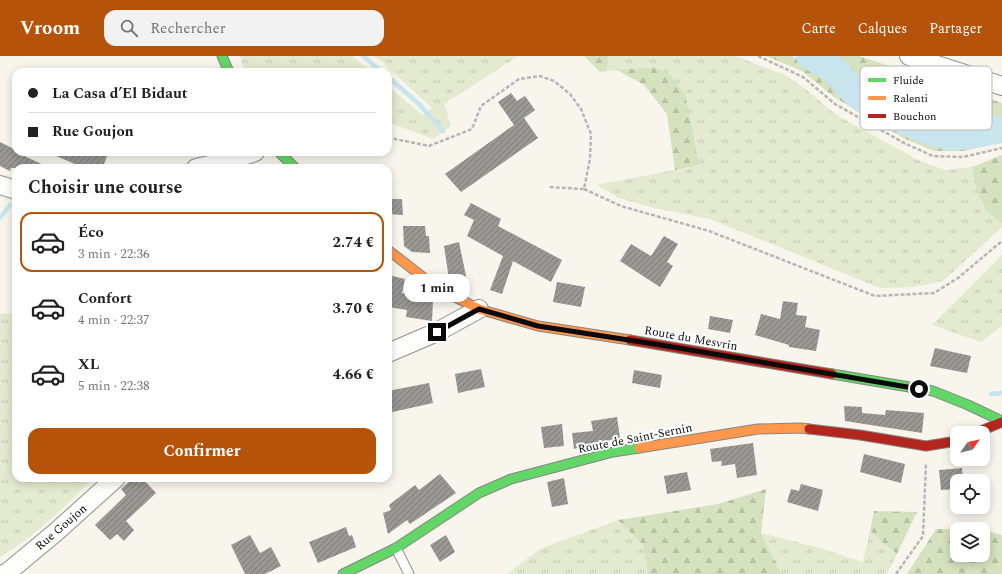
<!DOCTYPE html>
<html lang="fr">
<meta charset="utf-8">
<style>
:root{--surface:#fff;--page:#f2f2f2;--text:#222;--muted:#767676;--line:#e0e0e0;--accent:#b45309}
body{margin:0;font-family:Spectral,serif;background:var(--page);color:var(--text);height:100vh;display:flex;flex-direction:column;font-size:15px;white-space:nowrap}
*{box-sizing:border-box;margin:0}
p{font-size:13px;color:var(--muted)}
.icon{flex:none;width:22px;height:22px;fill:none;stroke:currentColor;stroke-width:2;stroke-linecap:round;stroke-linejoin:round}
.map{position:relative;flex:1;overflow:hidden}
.sheet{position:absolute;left:12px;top:108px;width:380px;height:318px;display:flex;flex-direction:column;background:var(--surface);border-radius:12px;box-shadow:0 2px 10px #0003}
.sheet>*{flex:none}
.top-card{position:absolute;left:12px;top:12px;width:380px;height:88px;border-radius:12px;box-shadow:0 2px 10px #0003;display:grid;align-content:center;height:88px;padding:0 16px;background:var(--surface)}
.needle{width:26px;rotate:56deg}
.tools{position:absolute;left:950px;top:370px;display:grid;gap:8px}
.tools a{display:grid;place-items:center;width:40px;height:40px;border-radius:8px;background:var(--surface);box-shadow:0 2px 10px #0003;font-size:20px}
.end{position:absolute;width:18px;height:18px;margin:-9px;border:5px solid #0a0a0a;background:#fff;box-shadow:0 0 0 2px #fff}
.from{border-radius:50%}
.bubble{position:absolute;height:28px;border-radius:12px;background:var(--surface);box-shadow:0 2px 10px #0003;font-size:13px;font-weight:700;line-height:28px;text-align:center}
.top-card b{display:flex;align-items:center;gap:14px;height:38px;font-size:15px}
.top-card b+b{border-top:1px solid var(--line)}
.top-card i{width:10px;height:10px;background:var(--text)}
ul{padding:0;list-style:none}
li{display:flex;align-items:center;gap:12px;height:60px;margin:0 8px 6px;padding:0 8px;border:2px solid transparent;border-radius:12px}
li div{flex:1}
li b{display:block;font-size:15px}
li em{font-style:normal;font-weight:700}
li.current{border-color:var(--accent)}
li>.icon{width:36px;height:36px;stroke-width:1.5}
h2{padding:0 16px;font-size:18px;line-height:48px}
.cta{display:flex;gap:8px;margin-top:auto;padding:8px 16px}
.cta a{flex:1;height:46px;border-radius:12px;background:var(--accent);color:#fff;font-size:16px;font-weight:700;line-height:46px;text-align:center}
header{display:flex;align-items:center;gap:24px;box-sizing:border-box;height:56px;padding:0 20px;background:var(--accent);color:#fff}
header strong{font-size:19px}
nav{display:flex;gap:22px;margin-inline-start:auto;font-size:14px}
.search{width:280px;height:36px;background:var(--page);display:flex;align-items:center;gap:10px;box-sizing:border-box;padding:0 14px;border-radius:12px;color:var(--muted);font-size:15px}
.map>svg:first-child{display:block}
.grass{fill:url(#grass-tufts)}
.forest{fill:url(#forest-firs)}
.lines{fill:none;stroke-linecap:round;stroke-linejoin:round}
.stream{stroke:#c8e5ed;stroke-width:4.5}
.river{stroke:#c8e5ed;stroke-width:28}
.building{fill:url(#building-hatch)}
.lane-casing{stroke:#91908c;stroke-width:11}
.street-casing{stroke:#91908c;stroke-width:20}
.fast-casing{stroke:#888683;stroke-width:11}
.slow-casing{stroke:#888683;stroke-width:11}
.jam-casing{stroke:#888683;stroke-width:11}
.path{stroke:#b7b6b5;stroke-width:2.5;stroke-dasharray:4 2;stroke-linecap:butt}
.lane{stroke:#fefefc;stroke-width:9}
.street{stroke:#fefefc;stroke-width:18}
.fast{stroke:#63d668;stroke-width:9}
.slow{stroke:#ff974d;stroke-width:9}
.jam{stroke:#b3261e;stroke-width:9}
.route{stroke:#0a0a0a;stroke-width:5}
.labels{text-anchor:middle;stroke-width:4;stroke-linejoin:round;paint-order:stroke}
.street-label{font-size:12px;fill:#0a0a0a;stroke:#fff}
.key{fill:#fff;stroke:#b6b6b6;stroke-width:1}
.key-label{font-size:11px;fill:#0a0a0a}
</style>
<header>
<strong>Vroom</strong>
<div class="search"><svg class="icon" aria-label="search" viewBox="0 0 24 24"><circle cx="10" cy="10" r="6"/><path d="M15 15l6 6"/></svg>Rechercher</div>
<nav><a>Carte</a><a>Calques</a><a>Partager</a></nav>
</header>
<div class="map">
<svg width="1002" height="518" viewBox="0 0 1002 518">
<defs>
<pattern id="grass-tufts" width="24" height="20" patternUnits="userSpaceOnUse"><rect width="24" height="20" fill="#e3ead0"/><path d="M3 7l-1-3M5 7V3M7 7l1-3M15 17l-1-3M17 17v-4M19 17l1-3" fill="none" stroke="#c1c7b1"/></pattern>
<pattern id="forest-firs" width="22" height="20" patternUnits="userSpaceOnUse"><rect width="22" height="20" fill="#d5e1bf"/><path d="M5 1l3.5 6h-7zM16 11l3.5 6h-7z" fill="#b6c0a3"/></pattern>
<pattern id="building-hatch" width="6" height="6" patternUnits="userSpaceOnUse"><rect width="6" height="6" fill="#9a9894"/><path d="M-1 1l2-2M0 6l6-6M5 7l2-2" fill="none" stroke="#7c7a77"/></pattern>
</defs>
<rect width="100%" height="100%" fill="#f8f5ed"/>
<g class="grass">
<polygon points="240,0 352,0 372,16 245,16"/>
<polygon points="373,0 518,0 444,48 451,70 433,83 388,66 388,30 422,59 432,52 381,5"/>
<polygon points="609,0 735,0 785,19 804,32 835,58 918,104 945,114 972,111 977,136 986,154 1002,168 1002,171 943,225 913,231 880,232 710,163 654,152 619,142 597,129 699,109 653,11 607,15"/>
<polygon points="1002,199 1002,270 981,286 932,269"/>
<path d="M16,257V422H93C66,450 34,481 0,501V258Z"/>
<polygon points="618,464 643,489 648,518 507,518 540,493"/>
<polygon points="870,475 883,487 897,498 887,518 781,518 761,477 820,492 863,506"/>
</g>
<g class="forest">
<polygon points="584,0 609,0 607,15 600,16"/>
<polygon points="766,0 791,0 829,17 847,39 867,51 925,77 948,83 985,82 1002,79 1002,86 964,95 935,95 905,83 834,41 802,15"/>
<polygon points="819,0 859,0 1002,47 1002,65 971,71 942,72 894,53 867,39 854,26 829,5"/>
<polygon points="653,11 669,18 685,38 699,109 675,114 667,58 644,29 617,14"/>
<polygon points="1002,99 1002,168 986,154 977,136 972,111"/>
<polygon points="766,433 761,477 781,518 648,518 643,489 618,464 718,448"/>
<polygon points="874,455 917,456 897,498 883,487 870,475"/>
<polygon points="936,473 957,473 957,499 983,499 983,474 1002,479 1002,518 907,518"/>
</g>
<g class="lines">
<g class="stream">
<polyline points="363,0 382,16"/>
<polyline points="388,21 419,48 443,75"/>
<polyline points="0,162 10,149"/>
<polyline points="991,338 1002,337"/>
</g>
<path class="river" d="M810,0C819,4 828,9 836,16C844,23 850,33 859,40C877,53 932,80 954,80C971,80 986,76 1002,73"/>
</g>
<g class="building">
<polygon points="511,37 517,45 525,40 535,54 524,62 538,82 461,136 445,118 514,69 498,46"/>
<polygon points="0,86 16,94 16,96 18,96 18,97 50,112 11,112 10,115 0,110"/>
<polygon points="47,96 109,96 103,110 98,112 84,112"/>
<polygon points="388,143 402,143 403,159 388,158"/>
<polygon points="471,147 501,163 498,170 562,204 551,226 513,205 502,238 490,234 503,200 467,180 474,164 464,159"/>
<polygon points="403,170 425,170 426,180 429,180 430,197 412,196 404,190"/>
<polygon points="664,180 678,188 667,206 673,210 660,231 620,205 631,188 651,200"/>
<polygon points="459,186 466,220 465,232 449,223 444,190"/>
<polygon points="388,219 405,223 402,237 433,245 432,265 406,261 407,254 388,251"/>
<polygon points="557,226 585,231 581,251 553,246"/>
<polygon points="783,245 798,247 796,259 807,260 805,271 820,274 816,295 789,291 789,289 755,279 761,258 780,263"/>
<polygon points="710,260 733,264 730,277 708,273"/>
<polygon points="935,292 971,300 967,317 930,310"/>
<polygon points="481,313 485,331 458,337 455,318"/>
<polygon points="634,314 662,319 660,332 632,327"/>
<polygon points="429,327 433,347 388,357 388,335"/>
<polygon points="844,350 862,351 862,357 885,359 886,354 924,357 922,377 845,365"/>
<polygon points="617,361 620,382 591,388 574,393 572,377 593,375 591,365"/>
<polygon points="562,368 564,390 544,392 541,371"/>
<polygon points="753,387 757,419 737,422 735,408 721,410 722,405 712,406 710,393"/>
<polygon points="864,398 905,408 901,427 860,416"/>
<polygon points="962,412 963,425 957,425 957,433 941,434 939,414"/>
<polygon points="687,416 691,434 667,438 664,420"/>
<polygon points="440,418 456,437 410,468 407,464 388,478 383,457 391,454 389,449 415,429 419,434"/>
<polygon points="133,422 142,422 156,437 126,465 134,474 124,485 117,478 110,484 95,469 126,439 121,433"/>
<polygon points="564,422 568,448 552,451 547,426"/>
<polygon points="801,428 823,434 818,455 787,446 791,433 799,435"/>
<polygon points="346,471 349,480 352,479 356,491 318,507 309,486"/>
<polygon points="250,479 260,497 271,491 281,510 265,518 245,518 231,489"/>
<polygon points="446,479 455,496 440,506 430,489"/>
</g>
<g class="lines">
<defs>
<polyline id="lane" points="396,492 409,518"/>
<g id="street">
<polyline points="909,0 1002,30"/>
<polyline points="196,112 231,104 255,96"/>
<polyline points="0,129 16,134"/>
<polyline points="388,297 437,276 479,253"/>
<polyline points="4,518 8,516 56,476 116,422"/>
</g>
<g id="fast">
<polyline points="222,0 229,16"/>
<polyline points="279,96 295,112"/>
<polyline points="832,318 933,335 968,349 1002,365"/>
<polyline points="343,518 396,492 479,437 511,423 613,396 639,392"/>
</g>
<g id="slow">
<polyline points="388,194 428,225 453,240 479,253 538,270 630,284"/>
<polyline points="639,392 758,373 800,372 809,373"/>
</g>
<g id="jam">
<polyline points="630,284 832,318"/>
<polyline points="809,373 860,379 926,390 957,385"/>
<polyline points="976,377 1002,366"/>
</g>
</defs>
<use href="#lane" class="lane-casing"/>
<use href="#street" class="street-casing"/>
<use href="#fast" class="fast-casing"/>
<use href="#slow" class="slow-casing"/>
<use href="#jam" class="jam-casing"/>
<g class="path">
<polyline points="758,0 803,21 835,48 904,87 933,100 963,101 1002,92"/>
<polyline points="388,80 395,83 429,90 472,73 481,50 519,23 540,20 554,25 570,38 581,53 591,78 590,103 584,133 548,131"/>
<polyline points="584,133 621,150 709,175 875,240 934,237 958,222 1002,185"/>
<polyline points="896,518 923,480 926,407"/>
</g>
<use href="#lane" class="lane"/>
<use href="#street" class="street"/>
<use href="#fast" class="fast"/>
<use href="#slow" class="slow"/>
<use href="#jam" class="jam"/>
</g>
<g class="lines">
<polyline class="route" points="437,276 479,253 538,270 661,289 919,333"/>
</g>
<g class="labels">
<g class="street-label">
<text transform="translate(691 282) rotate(10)" y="4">Route du Mesvrin</text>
<text transform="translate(635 382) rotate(-11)" y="4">Route de Saint-Sernin</text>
<text transform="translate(61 471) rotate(-41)" y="4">Rue Goujon</text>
</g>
</g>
<rect x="860" y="10" width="132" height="64" rx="6" class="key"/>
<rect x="868" y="22" width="18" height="4" fill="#63d668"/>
<rect x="868" y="40" width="18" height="4" fill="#ff974d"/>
<rect x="868" y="58" width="18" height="4" fill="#b3261e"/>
<g class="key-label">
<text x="893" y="28">Fluide</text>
<text x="893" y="46">Ralenti</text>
<text x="893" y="64">Bouchon</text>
</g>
</svg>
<div class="tools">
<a><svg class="needle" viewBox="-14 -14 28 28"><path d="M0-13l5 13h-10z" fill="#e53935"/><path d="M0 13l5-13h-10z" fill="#767676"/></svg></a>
<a><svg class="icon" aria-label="locate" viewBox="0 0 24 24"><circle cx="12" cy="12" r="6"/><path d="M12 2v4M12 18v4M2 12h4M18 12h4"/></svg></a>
<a><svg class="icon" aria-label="layers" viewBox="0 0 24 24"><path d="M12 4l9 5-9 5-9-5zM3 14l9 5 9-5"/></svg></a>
</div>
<i class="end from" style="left:919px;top:333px"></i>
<i class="end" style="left:437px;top:276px"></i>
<div class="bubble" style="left:404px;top:218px;width:66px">1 min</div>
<div class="top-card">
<b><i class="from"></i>La Casa d’El Bidaut</b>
<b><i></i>Rue Goujon</b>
</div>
<section class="sheet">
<h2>Choisir une course</h2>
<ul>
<li class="current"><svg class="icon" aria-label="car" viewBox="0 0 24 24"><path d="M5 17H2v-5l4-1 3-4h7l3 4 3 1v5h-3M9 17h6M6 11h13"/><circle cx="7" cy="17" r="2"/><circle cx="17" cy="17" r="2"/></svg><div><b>Éco</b><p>3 min · 22:36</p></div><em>2.74 €</em></li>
<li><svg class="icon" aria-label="car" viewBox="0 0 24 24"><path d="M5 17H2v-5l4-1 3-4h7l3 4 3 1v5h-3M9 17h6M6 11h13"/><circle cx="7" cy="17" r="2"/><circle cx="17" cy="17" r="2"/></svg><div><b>Confort</b><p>4 min · 22:37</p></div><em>3.70 €</em></li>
<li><svg class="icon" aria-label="car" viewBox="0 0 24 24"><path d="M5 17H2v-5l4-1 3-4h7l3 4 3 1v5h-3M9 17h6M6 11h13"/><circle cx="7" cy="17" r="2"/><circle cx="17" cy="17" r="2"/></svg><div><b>XL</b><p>5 min · 22:38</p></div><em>4.66 €</em></li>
</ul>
<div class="cta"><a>Confirmer</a></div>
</section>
</div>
